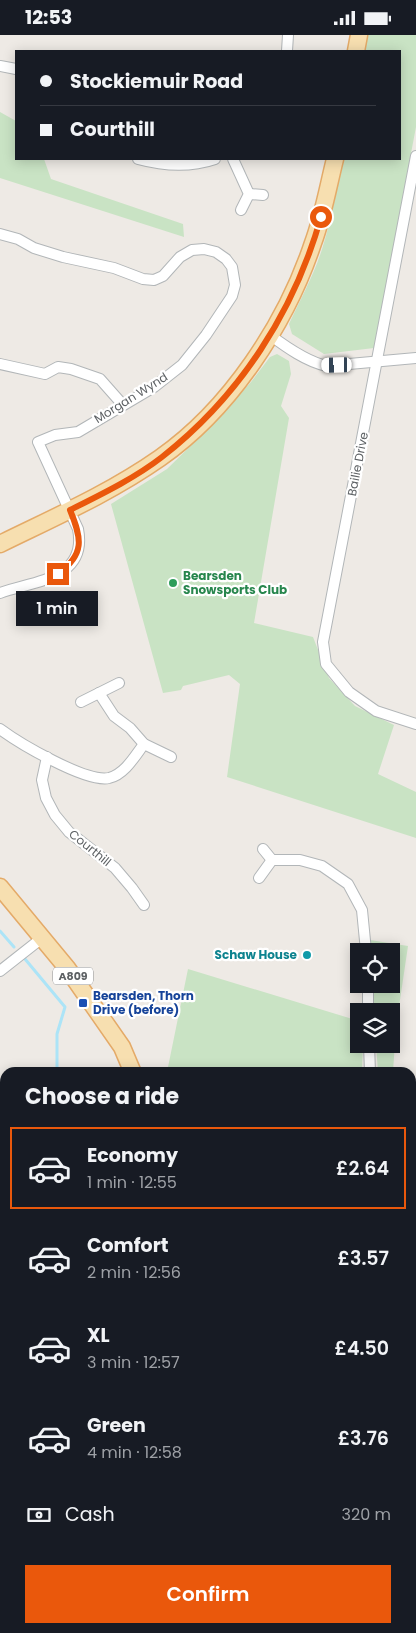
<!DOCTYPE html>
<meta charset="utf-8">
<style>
:root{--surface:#171b24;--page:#242831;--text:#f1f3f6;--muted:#9ea1a6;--line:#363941;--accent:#ea580c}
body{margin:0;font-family:Poppins,sans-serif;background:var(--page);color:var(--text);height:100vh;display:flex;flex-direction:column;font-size:19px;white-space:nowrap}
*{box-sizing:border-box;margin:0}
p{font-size:16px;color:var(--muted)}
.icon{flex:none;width:28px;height:28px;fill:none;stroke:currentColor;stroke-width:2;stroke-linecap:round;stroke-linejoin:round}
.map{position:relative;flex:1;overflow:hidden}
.sheet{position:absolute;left:0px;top:1032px;width:416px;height:566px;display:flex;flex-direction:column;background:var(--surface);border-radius:15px 15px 0 0;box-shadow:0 2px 12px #0003}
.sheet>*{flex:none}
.guide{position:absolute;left:15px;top:15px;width:386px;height:110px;border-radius:0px;box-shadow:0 2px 12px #0003;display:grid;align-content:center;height:110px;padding:0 25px;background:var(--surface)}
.controls{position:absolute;left:350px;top:908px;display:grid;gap:10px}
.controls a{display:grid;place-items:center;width:50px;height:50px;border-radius:0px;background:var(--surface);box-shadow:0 2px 12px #0003;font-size:25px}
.end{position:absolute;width:22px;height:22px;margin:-11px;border:6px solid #ea580c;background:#fff;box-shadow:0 0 0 2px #fff}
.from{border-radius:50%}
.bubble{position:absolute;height:35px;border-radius:0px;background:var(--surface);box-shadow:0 2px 12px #0003;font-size:16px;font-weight:600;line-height:35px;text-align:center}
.car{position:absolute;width:15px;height:30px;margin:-15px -8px;border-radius:6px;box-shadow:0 0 4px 1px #0007;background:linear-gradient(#fff 24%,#345 0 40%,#fff 0 76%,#345 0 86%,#fff 0)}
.guide b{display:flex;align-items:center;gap:18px;height:48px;font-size:19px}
.guide b+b{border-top:1px solid var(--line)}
.guide i{width:12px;height:12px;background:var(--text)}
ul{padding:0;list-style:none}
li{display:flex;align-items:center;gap:15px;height:82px;margin:0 10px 8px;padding:0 15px;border:2px solid transparent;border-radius:0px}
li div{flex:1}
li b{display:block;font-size:19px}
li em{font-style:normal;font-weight:600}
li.selected{border-color:var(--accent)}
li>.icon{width:45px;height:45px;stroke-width:1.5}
h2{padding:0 25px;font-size:22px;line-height:60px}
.pay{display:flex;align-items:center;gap:12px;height:55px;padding:0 25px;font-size:19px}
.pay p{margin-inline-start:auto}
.cta{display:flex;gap:10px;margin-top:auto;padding:10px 25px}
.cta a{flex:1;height:58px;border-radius:0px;background:var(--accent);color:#fff;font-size:20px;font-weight:600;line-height:58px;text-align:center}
.status{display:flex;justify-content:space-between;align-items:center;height:35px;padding:0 25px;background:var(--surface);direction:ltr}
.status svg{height:14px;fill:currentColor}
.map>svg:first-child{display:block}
.green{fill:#c9e3c4}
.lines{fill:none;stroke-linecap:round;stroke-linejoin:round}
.stream{stroke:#ace4f7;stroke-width:3}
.street-casing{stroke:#b2b6b8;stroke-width:12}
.primary-casing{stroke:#e4aa68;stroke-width:19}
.street{stroke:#fff;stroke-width:10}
.primary{stroke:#f7dfb0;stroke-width:16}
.route{stroke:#ea580c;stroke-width:6}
.leisure-dot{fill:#2e9e5b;stroke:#fff;stroke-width:2}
.culture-dot{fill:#0f9aa8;stroke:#fff;stroke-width:2}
.transit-dot{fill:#1a4fb4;stroke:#fff;stroke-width:2}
.labels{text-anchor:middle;stroke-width:4.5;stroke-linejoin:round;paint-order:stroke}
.shield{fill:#fff;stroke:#8e9092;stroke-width:1}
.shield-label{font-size:11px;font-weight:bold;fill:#5d6164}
.street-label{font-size:12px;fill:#5d6164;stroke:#fff}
.leisure-label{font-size:12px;font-weight:bold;fill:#27864d;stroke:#fff;text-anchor:start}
.culture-label{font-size:12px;font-weight:bold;fill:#0d838f;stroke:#fff;text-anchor:end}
.transit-label{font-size:12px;font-weight:bold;fill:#164399;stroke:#fff;text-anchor:start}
</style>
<div class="status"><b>12:53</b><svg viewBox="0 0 49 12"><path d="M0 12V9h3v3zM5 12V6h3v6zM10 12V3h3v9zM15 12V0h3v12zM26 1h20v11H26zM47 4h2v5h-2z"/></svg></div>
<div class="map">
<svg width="416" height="1598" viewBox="0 0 416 1598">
<rect width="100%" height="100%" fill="#eeeae5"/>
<g class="green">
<path d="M367,0H416V92L374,313L324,319L292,299L289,289C301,263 315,238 323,211C332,182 337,153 342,124H400V16H364Z"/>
<polygon points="0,77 16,86 16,124 44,124 51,144 183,189 184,202 0,143"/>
<polygon points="277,319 289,326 291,339 281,371 289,383 254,588 313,602 329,643 355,671 394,690 378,739 416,757 416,803 227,742 240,649 229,640 183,651 181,655 163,658 111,469 167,434 214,388 251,347 270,322"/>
<polygon points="370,905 408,911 396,992 393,1037 378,1037 376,1009 391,1009 391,976 374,976 373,949 391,949 391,916 371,916"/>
<polygon points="188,934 359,986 359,1009 363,1009 362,1037 167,1037"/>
</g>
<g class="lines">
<g class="stream">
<polyline points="0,896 14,912"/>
<polyline points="25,924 65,972 57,999 57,1038"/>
<polyline points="244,1594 245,1598"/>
</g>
<defs>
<g id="street">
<polyline points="287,16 288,0"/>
<polyline points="0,31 16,34"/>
<polyline points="416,121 323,607 326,629 349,657 376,676 416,689"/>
<path d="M138,124C164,131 189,133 215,124"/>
<polyline points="233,124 249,159 241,175"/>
<polyline points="249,159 263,160"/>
<path d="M0,199L18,204L34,213L63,222L114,233L143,244L154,245L163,241L180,222L192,215L204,214L216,217L226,224L232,232L235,250L232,261L206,300L182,330L154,352L78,397L55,400L38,407L78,494C88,545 32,546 0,558"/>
<path d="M270,300C286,312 307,327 327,331L416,323"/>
<polyline points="0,329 45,339 58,332 71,334 100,344 123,370"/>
<polyline points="99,658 114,681 130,693 144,709 171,722"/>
<polyline points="81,667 119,648"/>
<path d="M0,694C19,708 86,748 109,743C125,739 135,721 144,709"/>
<polyline points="47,722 42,745 46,763 55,780 69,797 115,833 132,853 144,870"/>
<polyline points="263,814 272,825"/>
<polyline points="259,843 272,825 300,825 322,831 348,849 362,875 366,916"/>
<polyline points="0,936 42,903"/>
<polyline points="368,949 368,976"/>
<polyline points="369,1009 370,1038"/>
<polyline points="411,1300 416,1287"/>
<polyline points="411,1329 416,1331"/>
<polyline points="0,1343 5,1346"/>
<polyline points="411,1398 416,1386"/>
<polyline points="0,1462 5,1464"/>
<polyline points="411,1552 416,1554"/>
<polyline points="0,1581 5,1583"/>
<polyline points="28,1594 38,1598"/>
</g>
<g id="primary">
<polyline points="356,16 359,0"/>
<path d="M0,509C55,482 110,458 160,423C230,374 286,289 313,208C323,181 328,152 335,124"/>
<polyline points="0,852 67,933 122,1012 133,1038"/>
<polyline points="177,1594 178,1598"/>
</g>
</defs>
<use href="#street" class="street-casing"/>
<use href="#primary" class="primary-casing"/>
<use href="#street" class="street"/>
<use href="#primary" class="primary"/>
</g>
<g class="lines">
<path class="route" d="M58,539C85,519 82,504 70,475C102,459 135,443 162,422C240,361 294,277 321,182"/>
</g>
<circle class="leisure-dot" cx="173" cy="548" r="5"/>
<circle class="culture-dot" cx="307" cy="920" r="5"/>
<rect class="transit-dot" x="78" y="963" width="10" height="10" rx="2.5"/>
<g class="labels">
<rect class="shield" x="53" y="932.5" width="40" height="17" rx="4"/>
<g class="shield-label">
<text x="73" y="945">A809</text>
</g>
<g class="street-label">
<text transform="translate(131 363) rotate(-32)" y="4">Morgan Wynd</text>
<text transform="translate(358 429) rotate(-79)" y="4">Bailie Drive</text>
<text transform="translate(90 813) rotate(39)" y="4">Courthill</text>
</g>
<g class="leisure-label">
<text x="183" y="545">Bearsden<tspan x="183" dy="14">Snowsports Club</tspan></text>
</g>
<g class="culture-label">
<text x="297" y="924">Schaw House</text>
</g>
<g class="transit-label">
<text x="93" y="965">Bearsden, Thorn<tspan x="93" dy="14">Drive (before)</tspan></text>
</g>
</g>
</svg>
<div class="controls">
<a><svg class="icon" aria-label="locate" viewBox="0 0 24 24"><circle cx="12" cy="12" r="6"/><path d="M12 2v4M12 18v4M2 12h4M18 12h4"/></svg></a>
<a><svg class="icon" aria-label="layers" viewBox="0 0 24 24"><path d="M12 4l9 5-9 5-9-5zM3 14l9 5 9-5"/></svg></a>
</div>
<i class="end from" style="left:321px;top:182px"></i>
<i class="end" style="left:58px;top:539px"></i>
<div class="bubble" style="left:16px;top:556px;width:82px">1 min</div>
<i class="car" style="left:337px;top:330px;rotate:269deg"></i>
<div class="guide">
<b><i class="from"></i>Stockiemuir Road</b>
<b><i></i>Courthill</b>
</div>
<section class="sheet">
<h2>Choose a ride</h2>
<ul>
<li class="selected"><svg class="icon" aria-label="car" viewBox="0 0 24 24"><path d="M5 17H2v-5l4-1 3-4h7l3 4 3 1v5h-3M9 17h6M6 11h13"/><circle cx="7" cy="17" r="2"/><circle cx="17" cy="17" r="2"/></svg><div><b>Economy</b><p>1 min · 12:55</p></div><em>£2.64</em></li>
<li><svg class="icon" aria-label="car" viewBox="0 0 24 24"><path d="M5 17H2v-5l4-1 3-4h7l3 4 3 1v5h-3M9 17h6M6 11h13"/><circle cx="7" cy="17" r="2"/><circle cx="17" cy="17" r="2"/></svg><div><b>Comfort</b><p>2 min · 12:56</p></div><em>£3.57</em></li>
<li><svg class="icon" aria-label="car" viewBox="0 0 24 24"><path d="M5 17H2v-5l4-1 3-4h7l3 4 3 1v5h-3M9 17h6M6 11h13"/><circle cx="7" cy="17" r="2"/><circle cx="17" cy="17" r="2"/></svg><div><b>XL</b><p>3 min · 12:57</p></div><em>£4.50</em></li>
<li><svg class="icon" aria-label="car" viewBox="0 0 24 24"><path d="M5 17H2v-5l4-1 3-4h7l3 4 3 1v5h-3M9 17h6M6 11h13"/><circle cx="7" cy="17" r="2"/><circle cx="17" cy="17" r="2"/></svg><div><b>Green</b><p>4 min · 12:58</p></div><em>£3.76</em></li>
</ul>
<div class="pay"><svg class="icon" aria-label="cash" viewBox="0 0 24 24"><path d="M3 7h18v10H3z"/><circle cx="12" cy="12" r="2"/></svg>Cash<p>320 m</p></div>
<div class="cta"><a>Confirm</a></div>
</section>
</div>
